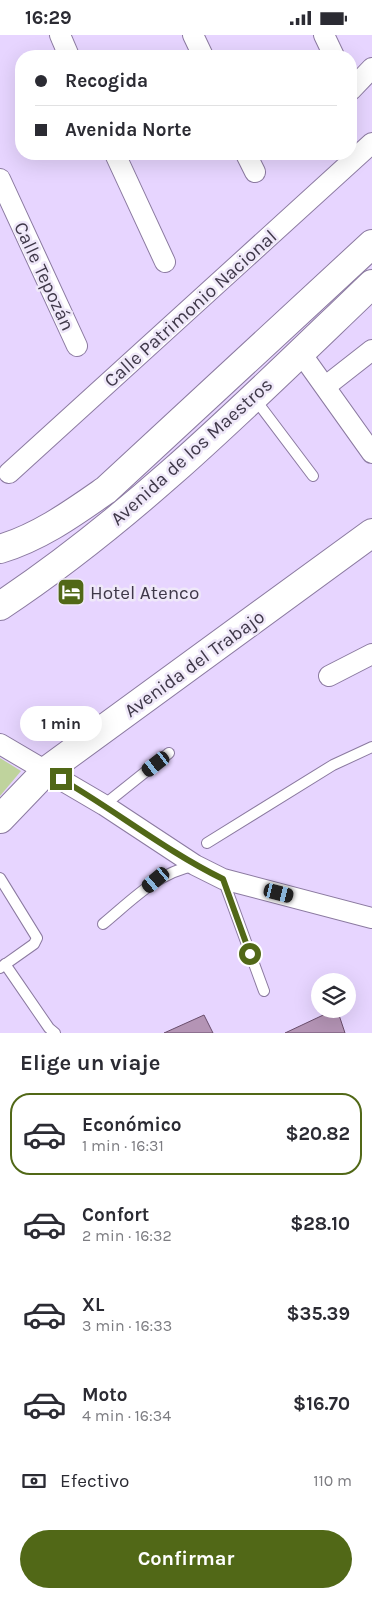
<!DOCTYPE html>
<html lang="es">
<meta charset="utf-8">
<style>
:root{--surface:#fff;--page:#f7f7f7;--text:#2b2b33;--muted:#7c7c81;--line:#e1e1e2;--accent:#516817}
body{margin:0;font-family:Karla,sans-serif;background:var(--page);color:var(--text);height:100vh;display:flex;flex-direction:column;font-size:19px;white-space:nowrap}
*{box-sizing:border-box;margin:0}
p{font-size:16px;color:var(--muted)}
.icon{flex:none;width:28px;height:28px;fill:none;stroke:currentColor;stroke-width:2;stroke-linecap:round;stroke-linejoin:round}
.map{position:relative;height:998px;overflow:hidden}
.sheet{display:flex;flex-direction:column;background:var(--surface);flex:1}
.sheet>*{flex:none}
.banner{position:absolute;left:15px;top:15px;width:342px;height:110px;border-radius:20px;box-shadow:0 5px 20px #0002;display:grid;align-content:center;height:110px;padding:0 20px;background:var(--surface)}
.buttons{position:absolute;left:311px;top:938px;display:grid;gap:10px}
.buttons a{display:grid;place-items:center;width:45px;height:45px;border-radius:50%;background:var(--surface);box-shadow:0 5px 20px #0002;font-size:25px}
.end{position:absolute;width:22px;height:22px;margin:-11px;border:6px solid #516817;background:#fff;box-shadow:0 0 0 2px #fff}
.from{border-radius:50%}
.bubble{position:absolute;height:35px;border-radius:18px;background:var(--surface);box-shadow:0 5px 20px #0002;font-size:16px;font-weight:700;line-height:35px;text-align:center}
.car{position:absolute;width:15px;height:30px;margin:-15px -8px;border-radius:6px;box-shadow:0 0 4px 1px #0007;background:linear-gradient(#222 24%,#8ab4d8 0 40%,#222 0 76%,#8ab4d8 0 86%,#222 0)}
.banner b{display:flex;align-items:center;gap:18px;height:48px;font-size:19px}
.banner b+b{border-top:1px solid var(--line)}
.banner i{width:12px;height:12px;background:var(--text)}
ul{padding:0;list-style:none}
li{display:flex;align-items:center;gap:15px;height:82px;margin:0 10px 8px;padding:0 10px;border:2px solid transparent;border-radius:20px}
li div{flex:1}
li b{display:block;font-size:19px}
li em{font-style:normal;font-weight:700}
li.selected{border-color:var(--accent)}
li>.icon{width:45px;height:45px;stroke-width:1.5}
h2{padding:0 20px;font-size:22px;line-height:60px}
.pay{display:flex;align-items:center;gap:12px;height:55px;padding:0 20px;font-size:19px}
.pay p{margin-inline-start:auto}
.button{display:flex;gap:10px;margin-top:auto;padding:10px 20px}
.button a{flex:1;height:58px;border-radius:30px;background:var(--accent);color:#fff;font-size:20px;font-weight:700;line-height:58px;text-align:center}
.status{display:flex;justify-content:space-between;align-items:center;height:35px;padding:0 25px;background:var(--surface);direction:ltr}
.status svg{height:14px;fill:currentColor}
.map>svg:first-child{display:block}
.green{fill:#bfd39d}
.building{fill:#b494b5;stroke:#694d6b}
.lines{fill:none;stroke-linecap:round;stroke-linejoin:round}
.lane-casing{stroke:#8b7aa0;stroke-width:12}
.street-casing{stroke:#8b7aa0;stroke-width:22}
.secondary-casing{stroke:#8b7aa0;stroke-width:30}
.lane{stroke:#fff;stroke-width:10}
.street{stroke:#fff;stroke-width:20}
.secondary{stroke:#fff;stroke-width:28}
.route{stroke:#516817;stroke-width:6}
.labels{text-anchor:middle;stroke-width:5;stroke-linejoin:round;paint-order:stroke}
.street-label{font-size:19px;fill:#3f3849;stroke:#efe8f9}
.poi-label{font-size:19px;fill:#3f3849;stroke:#efe8f9;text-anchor:start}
</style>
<div class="status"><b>16:29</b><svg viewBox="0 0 49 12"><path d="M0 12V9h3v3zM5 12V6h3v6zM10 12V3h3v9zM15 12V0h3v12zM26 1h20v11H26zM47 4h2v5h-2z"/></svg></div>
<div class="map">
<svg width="372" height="998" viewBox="0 0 372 998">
<rect width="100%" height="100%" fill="#e7d5ff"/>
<polygon class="green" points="0,723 21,736 0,761"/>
<g class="building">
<polygon points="337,974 345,998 285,998 336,974"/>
<polygon points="204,980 213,998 164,998"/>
</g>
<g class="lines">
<defs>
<g id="lane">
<polyline points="255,364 313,441"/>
<polyline points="104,770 169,718"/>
<polyline points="207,808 333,730 372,712"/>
<polyline points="0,843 37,903 34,909 0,933"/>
<polyline points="223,844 264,956"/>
<path d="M103,889C131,866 157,838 193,831"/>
<polyline points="5,929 49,993 55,998"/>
</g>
<g id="street">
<polyline points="60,0 69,21"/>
<polyline points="193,0 203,21"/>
<polyline points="324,0 334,21"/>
<polyline points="351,55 372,33"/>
<polyline points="115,119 165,227"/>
<polyline points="246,119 255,137"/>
<polyline points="0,144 77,311"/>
<polyline points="300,317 372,418"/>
<polyline points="326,351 372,315"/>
<polyline points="9,438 372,108"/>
<polyline points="329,641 372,619"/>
<polyline points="0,709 104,770 195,830 223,844 372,883"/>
</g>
<g id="secondary">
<path d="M0,514C40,502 73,478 106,455L372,209"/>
<path d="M0,571C136,481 255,361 372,249"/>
<polyline points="0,784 46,736 372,498"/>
</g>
</defs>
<use href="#lane" class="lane-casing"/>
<use href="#street" class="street-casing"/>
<use href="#secondary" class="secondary-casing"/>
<use href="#lane" class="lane"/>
<use href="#street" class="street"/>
<use href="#secondary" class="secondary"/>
</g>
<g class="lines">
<path class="route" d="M61,744C116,776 166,816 223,844L250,919"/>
</g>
<defs>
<symbol id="hotel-square" viewBox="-11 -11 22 22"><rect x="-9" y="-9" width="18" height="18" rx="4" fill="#516817" stroke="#efe8f9"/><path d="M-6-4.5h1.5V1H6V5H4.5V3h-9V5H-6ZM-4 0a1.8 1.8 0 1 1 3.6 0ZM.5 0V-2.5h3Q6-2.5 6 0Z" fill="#fff"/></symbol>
</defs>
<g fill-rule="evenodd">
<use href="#hotel-square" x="55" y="541" width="32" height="32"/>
</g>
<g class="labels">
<g class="street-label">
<text transform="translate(45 241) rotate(65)" y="7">Calle Tepozán</text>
<text transform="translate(190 273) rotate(-42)" y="7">Calle Patrimonio Nacional</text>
<text transform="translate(191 416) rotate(-42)" y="7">Avenida de los Maestros</text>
<text transform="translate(194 628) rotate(-36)" y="7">Avenida del Trabajo</text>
</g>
<g class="poi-label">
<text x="90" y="564">Hotel Atenco</text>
</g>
</g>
</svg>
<div class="buttons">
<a><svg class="icon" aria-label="layers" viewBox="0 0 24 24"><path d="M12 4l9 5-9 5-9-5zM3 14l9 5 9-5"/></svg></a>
</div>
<i class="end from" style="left:250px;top:919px"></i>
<i class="end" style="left:61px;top:744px"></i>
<div class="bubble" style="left:20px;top:671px;width:82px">1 min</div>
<i class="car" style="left:156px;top:729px;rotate:232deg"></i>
<i class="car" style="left:156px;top:845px;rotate:230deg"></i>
<i class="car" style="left:279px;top:858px;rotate:104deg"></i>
<div class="banner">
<b><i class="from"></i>Recogida</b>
<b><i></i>Avenida Norte</b>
</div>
</div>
<section class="sheet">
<h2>Elige un viaje</h2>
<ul>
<li class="selected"><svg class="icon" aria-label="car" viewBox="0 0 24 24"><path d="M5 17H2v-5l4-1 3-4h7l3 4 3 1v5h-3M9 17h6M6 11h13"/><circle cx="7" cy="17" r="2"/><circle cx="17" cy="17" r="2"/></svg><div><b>Económico</b><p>1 min · 16:31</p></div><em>$20.82</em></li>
<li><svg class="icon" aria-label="car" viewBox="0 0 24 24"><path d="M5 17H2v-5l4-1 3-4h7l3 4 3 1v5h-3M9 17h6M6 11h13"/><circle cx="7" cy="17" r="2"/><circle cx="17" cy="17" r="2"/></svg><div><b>Confort</b><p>2 min · 16:32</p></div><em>$28.10</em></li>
<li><svg class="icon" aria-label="car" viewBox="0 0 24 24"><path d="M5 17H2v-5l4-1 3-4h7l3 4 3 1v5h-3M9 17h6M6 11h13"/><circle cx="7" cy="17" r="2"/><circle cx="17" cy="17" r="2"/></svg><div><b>XL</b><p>3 min · 16:33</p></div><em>$35.39</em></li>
<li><svg class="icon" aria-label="car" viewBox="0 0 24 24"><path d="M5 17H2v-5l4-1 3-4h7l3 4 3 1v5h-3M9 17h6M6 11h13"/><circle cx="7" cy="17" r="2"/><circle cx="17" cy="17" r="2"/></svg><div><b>Moto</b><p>4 min · 16:34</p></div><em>$16.70</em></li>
</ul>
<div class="pay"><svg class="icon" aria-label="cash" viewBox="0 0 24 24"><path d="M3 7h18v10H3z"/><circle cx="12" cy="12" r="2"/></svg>Efectivo<p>110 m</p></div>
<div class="button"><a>Confirmar</a></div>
</section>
